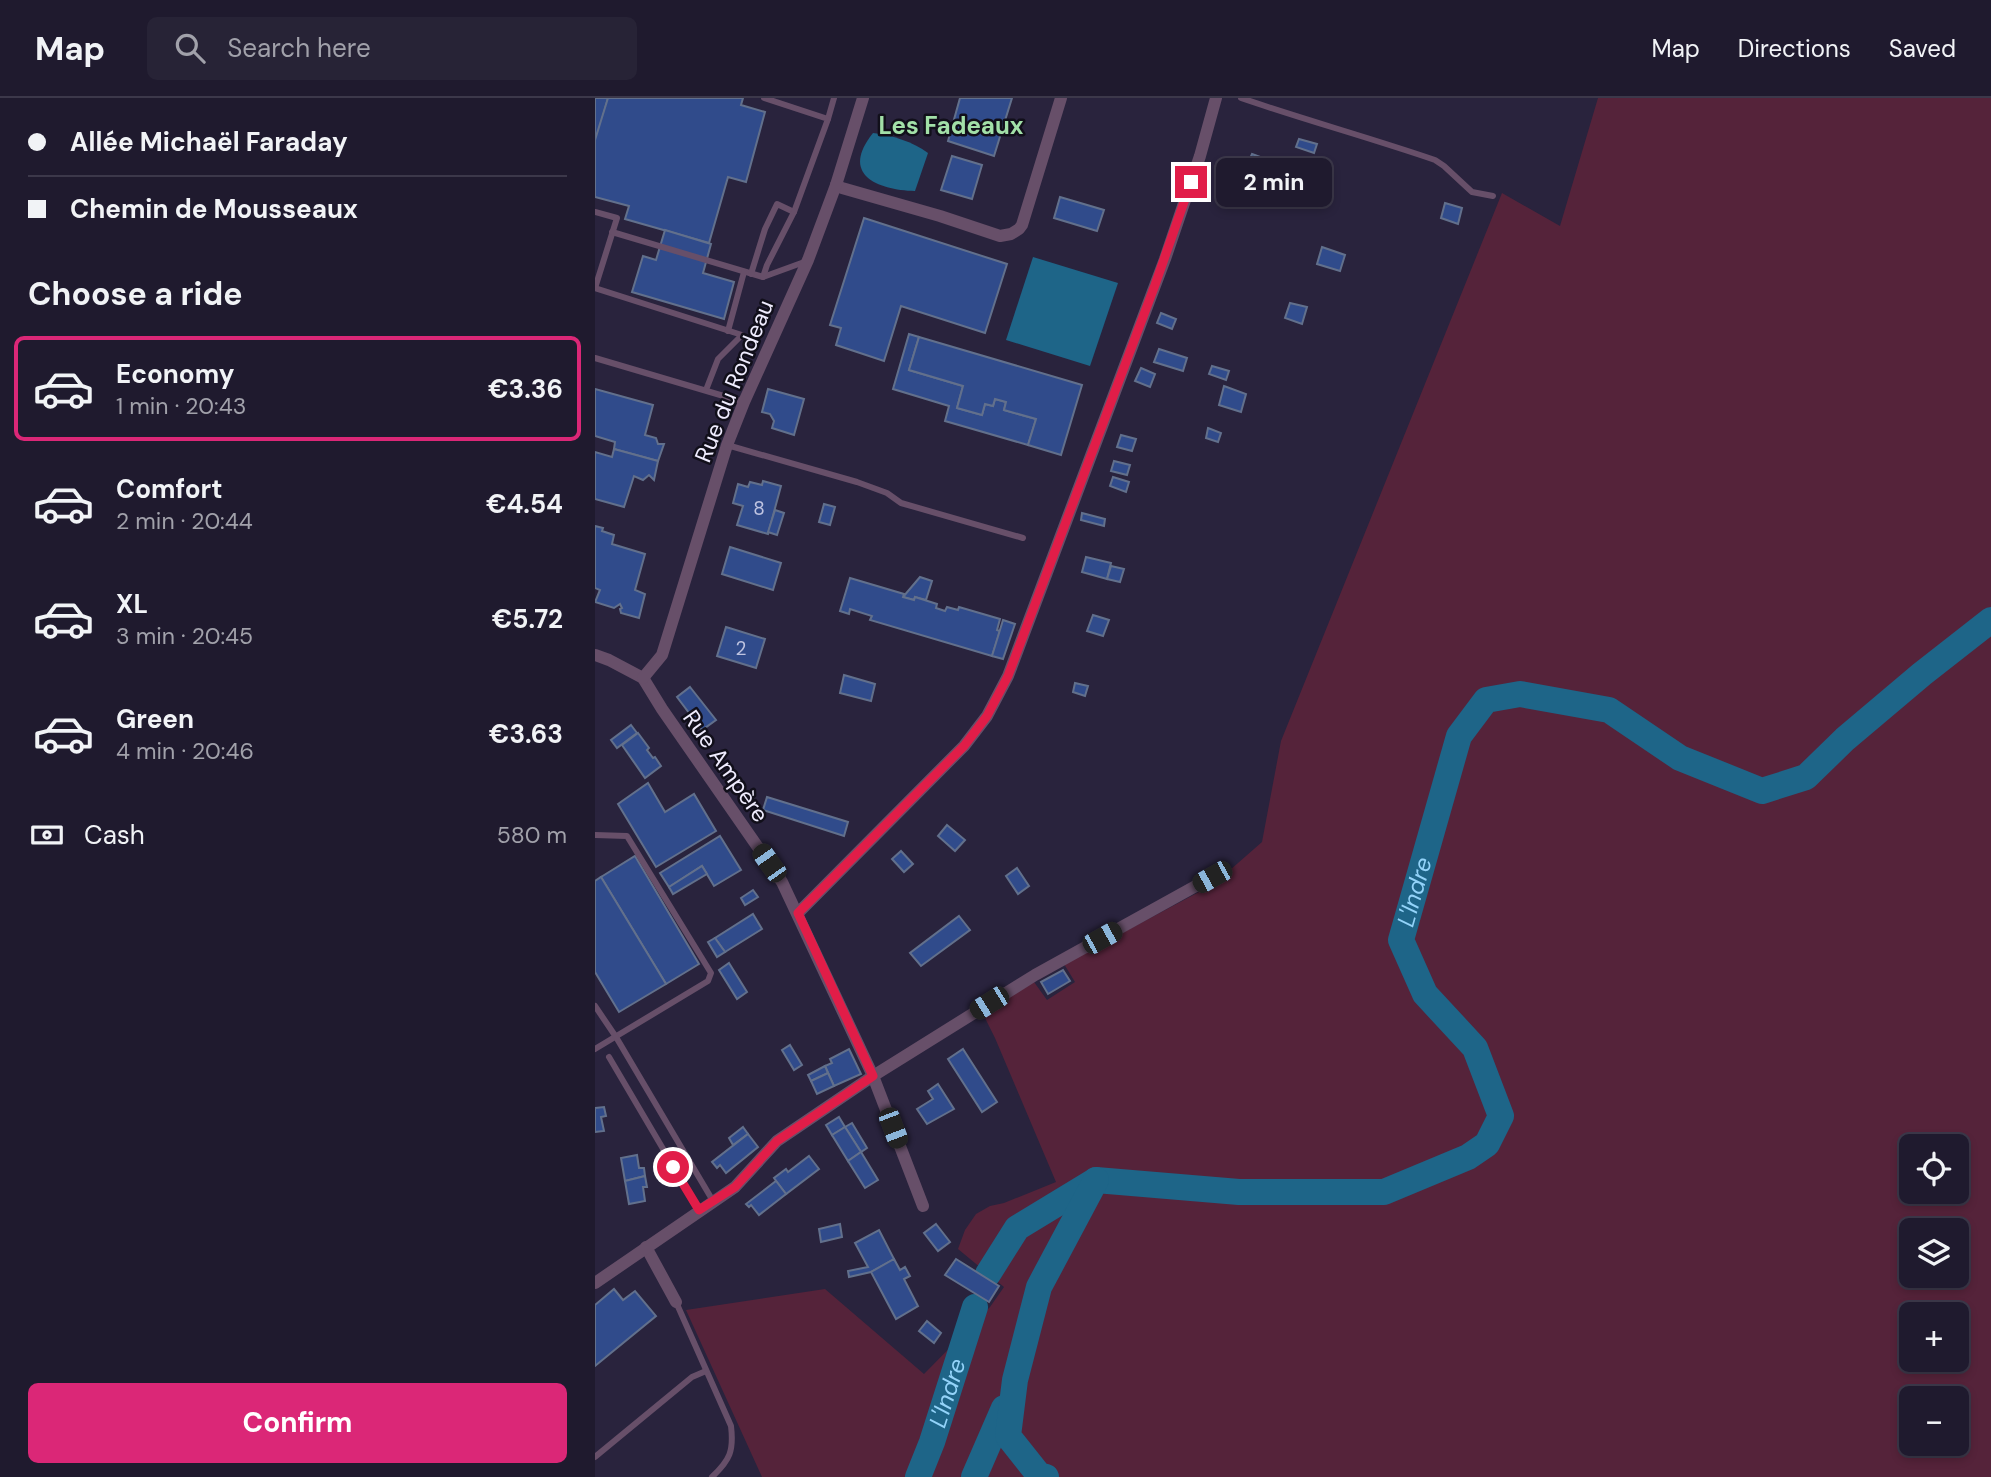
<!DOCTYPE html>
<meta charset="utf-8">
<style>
:root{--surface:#1f1a2e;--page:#272336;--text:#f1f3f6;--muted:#a1a1aa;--line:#3c384a;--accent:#db2777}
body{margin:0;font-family:"DM Sans",sans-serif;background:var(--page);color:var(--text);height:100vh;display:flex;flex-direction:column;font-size:26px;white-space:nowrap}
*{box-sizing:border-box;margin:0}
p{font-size:23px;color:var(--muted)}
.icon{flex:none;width:38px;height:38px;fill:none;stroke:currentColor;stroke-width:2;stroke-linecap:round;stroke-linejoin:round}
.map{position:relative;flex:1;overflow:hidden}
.drawer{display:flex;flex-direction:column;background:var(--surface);width:595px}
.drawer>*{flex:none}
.top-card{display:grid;align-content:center;height:154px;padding:0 28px;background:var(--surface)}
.tools{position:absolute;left:1304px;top:1036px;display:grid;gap:14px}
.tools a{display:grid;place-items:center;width:70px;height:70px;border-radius:10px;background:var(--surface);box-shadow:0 4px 10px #0003,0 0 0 2px var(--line);font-size:35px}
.end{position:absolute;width:32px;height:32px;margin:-16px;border:9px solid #e11d48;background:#fff;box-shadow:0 0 0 4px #fff}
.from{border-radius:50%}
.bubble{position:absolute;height:49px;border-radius:10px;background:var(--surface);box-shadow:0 4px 10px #0003,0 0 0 2px var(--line);font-size:23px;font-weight:700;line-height:49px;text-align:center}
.car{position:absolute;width:21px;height:42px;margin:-21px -10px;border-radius:9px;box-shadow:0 0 5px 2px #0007;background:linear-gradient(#222 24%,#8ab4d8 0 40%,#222 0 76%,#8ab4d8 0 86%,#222 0)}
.top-card b{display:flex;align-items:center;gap:24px;height:66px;font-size:26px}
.top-card b+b{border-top:2px solid var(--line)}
.top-card i{width:18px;height:18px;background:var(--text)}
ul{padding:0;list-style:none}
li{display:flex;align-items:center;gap:21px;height:105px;margin:0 14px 10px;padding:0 14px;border:4px solid transparent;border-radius:10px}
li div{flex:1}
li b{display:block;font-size:26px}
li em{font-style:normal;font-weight:700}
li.active{border-color:var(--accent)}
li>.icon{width:63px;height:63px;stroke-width:1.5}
h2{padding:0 28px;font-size:32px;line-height:84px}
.pay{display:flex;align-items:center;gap:18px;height:77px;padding:0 28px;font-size:26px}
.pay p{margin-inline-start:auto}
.action{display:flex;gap:14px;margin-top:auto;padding:14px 28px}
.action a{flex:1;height:80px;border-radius:10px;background:var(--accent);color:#fff;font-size:28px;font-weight:700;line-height:80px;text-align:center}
header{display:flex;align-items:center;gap:42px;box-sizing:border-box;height:98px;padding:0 35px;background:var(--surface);border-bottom:2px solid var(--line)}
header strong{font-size:33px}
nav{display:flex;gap:38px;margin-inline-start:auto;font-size:24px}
.search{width:490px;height:63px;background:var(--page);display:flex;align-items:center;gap:18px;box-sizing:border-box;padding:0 24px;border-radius:10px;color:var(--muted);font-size:26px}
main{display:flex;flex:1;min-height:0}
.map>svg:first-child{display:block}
.green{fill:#55233a;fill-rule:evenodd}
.water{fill:#1e6588}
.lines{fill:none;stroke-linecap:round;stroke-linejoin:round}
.river{stroke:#1e6588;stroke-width:26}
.building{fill:#304b8b;stroke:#62708c;stroke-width:2}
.lane{stroke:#674f69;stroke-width:6}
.street{stroke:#674f69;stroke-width:12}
.route{stroke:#e11d48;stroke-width:9}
.labels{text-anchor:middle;stroke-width:5;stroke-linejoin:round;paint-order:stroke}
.number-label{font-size:19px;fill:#bfc4e1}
.street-label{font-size:23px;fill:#efecfe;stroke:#110f1a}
.neighbourhood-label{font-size:24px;font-weight:bold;fill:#a2e0a8;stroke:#110f1a}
.water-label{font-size:24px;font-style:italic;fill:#93d3f9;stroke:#110f1a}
</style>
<header>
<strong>Map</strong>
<div class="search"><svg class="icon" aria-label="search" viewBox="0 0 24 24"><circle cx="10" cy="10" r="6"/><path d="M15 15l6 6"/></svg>Search here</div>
<nav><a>Map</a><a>Directions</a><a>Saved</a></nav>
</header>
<main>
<section class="drawer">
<div class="top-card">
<b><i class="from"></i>Allée Michaël Faraday</b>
<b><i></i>Chemin de Mousseaux</b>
</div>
<h2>Choose a ride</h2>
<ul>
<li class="active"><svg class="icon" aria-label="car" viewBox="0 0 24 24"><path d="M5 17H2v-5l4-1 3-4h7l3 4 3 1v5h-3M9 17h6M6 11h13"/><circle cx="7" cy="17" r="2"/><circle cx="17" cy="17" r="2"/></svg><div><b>Economy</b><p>1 min · 20:43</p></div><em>€3.36</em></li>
<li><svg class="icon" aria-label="car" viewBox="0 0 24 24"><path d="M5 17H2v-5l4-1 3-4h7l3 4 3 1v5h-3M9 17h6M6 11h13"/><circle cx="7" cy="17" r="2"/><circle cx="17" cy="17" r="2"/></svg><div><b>Comfort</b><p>2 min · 20:44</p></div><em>€4.54</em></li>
<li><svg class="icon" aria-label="car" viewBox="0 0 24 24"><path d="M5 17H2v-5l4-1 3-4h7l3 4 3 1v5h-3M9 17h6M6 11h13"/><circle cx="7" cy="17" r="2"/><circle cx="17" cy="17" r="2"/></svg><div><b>XL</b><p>3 min · 20:45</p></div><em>€5.72</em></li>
<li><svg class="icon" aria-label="car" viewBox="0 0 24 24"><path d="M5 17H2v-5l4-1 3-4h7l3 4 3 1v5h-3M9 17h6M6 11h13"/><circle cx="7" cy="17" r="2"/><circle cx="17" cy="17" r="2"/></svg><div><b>Green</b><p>4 min · 20:46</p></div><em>€3.63</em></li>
</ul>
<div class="pay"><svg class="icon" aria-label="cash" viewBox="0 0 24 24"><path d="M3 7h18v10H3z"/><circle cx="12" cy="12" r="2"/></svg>Cash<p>580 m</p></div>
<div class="action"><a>Confirm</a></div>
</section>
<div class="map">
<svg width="1396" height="1379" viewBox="0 0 1396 1379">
<rect width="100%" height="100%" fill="#29233d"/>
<path class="green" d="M1003,0H1396V1379H167L91,1212L230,1191L329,1276L395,1209L409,1189L363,1151L370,1132L381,1116L395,1108L409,1105L461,1084L400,940L387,914L439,884L452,902L480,884L469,866L619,786L667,744L686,643L907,95L965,128ZM1316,1048H1362V1094H1316ZM1316,1132H1362V1178H1316ZM1316,1216H1362V1262H1316ZM1316,1300H1362V1346H1316Z"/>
<g class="water">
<path d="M278,35C297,37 318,44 333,55L320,93C281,92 245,76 278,35Z"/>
<polygon points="438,159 523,185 495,268 411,242"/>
</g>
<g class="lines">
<g class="river">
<path id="s1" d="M393,1176L422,1130L501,1082L644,1094H789L873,1059L892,1046L906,1018L880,950L830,896L806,842L864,638L891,602L925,596L1014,612L1085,660L1167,693L1211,679L1250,641L1327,576L1396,522"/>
<path id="s2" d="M323,1379L337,1344L380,1209"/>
<polyline points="379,1379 409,1310"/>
<polyline points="451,1379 444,1377 413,1338 420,1282 444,1189 501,1082"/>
</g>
</g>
<g class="building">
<polygon points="0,0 13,0 1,43 0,42"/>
<polygon points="13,0 148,0 146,7 170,14 151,84 133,79 114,145 30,121 34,108 0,99 0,42"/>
<polygon points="365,0 417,0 399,58 353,43"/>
<polygon points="704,41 722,46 719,55 701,49"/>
<polygon points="657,56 676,63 670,75 652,67"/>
<polygon points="357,58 387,67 377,101 346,92"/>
<polygon points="465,99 509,112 502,133 459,120"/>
<polygon points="850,105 867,110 863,126 846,120"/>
<polygon points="269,120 412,166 390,235 306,208 289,263 241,247 246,230 235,227"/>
<polygon points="70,132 116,146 108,175 139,184 129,221 37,194 48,158 61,162"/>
<polygon points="727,149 750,157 745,173 722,166"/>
<polygon points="695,205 712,209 707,226 690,220"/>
<polygon points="566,215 581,221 577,231 562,225"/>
<polygon points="314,236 324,239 314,272 368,288 362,310 387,317 390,306 398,308 400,301 411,304 409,312 441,321 433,347 350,323 354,308 298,291"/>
<polygon points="324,239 487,287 466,357 433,347 441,321 409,312 411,304 400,301 398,308 390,306 387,317 362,310 368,288 314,272"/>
<polygon points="564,251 592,260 588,273 559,264"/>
<polygon points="617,268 634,273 631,282 614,276"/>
<polygon points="546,270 560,276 555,289 540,283"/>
<polygon points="629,288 651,296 646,314 624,307"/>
<polygon points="0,291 58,307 50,337 61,340 63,346 69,346 63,363 19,351 20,344 0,338"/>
<polygon points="173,291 209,301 199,337 177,330 179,323 175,316 167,314"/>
<polygon points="613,330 626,335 623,344 611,340"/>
<polygon points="526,337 541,341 537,353 522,349"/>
<polygon points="19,351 63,363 59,382 54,377 48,382 39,378 29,409 0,401 0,354 17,359"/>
<polygon points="519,363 535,367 532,377 516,373"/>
<polygon points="518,379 534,384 531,394 515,388"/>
<polygon points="168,383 186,388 173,436 142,427 148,408 138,405 143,386 153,389 155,384 167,387"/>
<polygon points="229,406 240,409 235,427 224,424"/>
<polygon points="180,412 189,415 182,437 173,434"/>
<polygon points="487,415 510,421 509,428 486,422"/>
<polygon points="0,428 8,430 7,433 19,437 17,446 50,456 40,492 50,496 44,520 26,515 25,511 27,510 25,506 19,510 0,504 5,492 0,490"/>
<polygon points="135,449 186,465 178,492 127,476"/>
<polygon points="491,459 516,465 512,481 487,474"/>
<polygon points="516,468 529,471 525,484 512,481"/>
<polygon points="325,479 337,483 331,502 320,499 319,502 308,499"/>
<polygon points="255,480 309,496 308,499 319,502 320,499 342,506 341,510 350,513 352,509 363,512 364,509 405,521 402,532 405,533 397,558 275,522 277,518 255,511 254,516 245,513"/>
<polygon points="498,517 514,522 508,538 492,533"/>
<polygon points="408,522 420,526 408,561 397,558"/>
<polygon points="131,529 170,541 161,570 122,558"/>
<polygon points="249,577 280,586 276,603 245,595"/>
<polygon points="480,585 493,588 490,598 478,594"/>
<polygon points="95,589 121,622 107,632 82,599"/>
<polygon points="36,627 42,635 22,650 16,642"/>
<polygon points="43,635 54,650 52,652 58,660 60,659 66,668 50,680 27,647"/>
<polygon points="53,685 70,714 99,696 121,733 61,769 23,706"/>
<polygon points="172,699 253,724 249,738 168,712"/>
<polygon points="352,727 370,742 360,753 343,738"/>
<polygon points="125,738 146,772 119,788 107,768 74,789 65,775"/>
<polygon points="306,753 318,766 309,774 297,761"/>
<polygon points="40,758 104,866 71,886 6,779"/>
<polygon points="107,768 112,776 78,796 74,789"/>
<polygon points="422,770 434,788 423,796 411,778"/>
<polygon points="6,779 71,886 24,914 0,874 0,783"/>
<polygon points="158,792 163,799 150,807 146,800"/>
<polygon points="158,816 167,831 130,854 120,840"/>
<polygon points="364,818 375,832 326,868 315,855"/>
<polygon points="120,840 130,854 122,859 113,844"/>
<polygon points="134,865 152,894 142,901 124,872"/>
<polygon points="468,872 475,883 453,896 446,884"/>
<polygon points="195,947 207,967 199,972 187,952"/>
<polygon points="254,951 266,976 239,988 230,968 237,965 235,961"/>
<polygon points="368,951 402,1004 387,1014 353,961"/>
<polygon points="230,968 233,975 216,983 213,977"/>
<polygon points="233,975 239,988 222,996 216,983"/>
<polygon points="343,986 359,1011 332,1026 322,1011 338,1001 333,993"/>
<polygon points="9,1009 11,1018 6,1019 9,1033 0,1034 0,1010"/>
<polygon points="244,1019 250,1029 237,1037 231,1027"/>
<polygon points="257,1025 272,1050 266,1054 250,1029"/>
<polygon points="148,1029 153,1036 138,1047 134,1040"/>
<polygon points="250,1029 266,1054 253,1063 237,1037"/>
<polygon points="153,1036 163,1049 131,1075 125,1067 122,1070 117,1064"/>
<polygon points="266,1054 283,1082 270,1090 253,1063"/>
<polygon points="42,1057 44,1070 49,1070 50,1078 30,1083 26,1060"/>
<polygon points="214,1058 224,1071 191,1096 179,1080 191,1071 193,1074"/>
<polygon points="50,1078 52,1089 48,1089 50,1103 34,1106 30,1083"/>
<polygon points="181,1083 191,1096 164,1117 156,1107 154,1109 151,1106"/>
<polygon points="245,1126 247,1139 226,1144 224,1131"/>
<polygon points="341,1126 355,1144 343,1153 329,1135"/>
<polygon points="284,1132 299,1161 276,1174 254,1179 253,1173 273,1169 260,1145"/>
<polygon points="299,1161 305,1172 310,1169 315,1178 309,1181 323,1208 301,1221 276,1174"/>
<polygon points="361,1161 404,1188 394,1204 350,1177"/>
<polygon points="19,1191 28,1202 40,1193 61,1218 0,1268 0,1207"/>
<polygon points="332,1223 346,1235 339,1245 324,1233"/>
</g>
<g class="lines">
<g class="lane">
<path d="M646,0C710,22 776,40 840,62L849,68L877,94L898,98"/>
<polyline points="233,21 239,0"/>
<polyline points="0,114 22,120 0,190"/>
<polyline points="17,134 168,179 212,163"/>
<polyline points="156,176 170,131 182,106 199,114"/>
<polyline points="168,179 172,167 199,114 233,21 169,0"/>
<polyline points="0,190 147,237 123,261 111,292"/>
<polyline points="133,233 149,174"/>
<polyline points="0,260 149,304"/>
<polyline points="132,347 262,384 292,395 306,405 428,440"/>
<polyline points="0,737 32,738 116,875 113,883 0,951"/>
<polyline points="0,908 21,939 118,1103"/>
<polyline points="14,959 104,1112"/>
<path d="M81,1204L136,1328C139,1353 135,1362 117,1379"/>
<polyline points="0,1359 97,1279 111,1273"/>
</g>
<g class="street">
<polyline points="241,87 247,90 345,118 405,138 416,136 424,131 427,127 466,0"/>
<polyline points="0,557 14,562 48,580 67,611 187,784 278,978 328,1108"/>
<polyline points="48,580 67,557 132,347 149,304 213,162 241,87 268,0"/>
<polyline points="203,815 369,648 392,618 413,578 570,161 605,58 621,0"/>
<polyline points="51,1149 81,1204"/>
<polyline points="0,1185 140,1089 182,1043 278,978 440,877 617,779"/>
</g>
</g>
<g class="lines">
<polyline class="route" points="78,1069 104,1112 140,1089 182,1043 278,978 203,815 369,648 392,618 413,578 560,187 596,84"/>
</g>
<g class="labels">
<g class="number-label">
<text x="164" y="417">8</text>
<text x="146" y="557">2</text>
</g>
<g class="street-label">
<text transform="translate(139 283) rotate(-68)" y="8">Rue du Rondeau</text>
<text transform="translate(131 668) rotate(55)" y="8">Rue Ampère</text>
</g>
<g class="neighbourhood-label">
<text x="356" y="36">Les Fadeaux</text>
</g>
<g class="water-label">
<text dy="8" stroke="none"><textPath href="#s1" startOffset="836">L'Indre</textPath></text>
<text dy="8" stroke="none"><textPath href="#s2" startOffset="89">L'Indre</textPath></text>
</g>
</g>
</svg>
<div class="tools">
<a><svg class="icon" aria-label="locate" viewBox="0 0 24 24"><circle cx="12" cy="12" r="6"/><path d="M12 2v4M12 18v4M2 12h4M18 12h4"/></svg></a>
<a><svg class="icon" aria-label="layers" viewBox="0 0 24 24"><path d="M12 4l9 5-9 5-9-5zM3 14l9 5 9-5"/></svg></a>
<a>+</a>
<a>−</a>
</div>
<i class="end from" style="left:78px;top:1069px"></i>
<i class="end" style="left:596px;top:84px"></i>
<div class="bubble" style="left:621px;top:60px;width:116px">2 min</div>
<i class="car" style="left:174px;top:765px;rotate:325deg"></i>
<i class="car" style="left:617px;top:779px;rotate:241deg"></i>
<i class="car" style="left:507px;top:840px;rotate:61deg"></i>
<i class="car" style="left:394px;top:905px;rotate:238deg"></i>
<i class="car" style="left:298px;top:1030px;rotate:159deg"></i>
</div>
</main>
